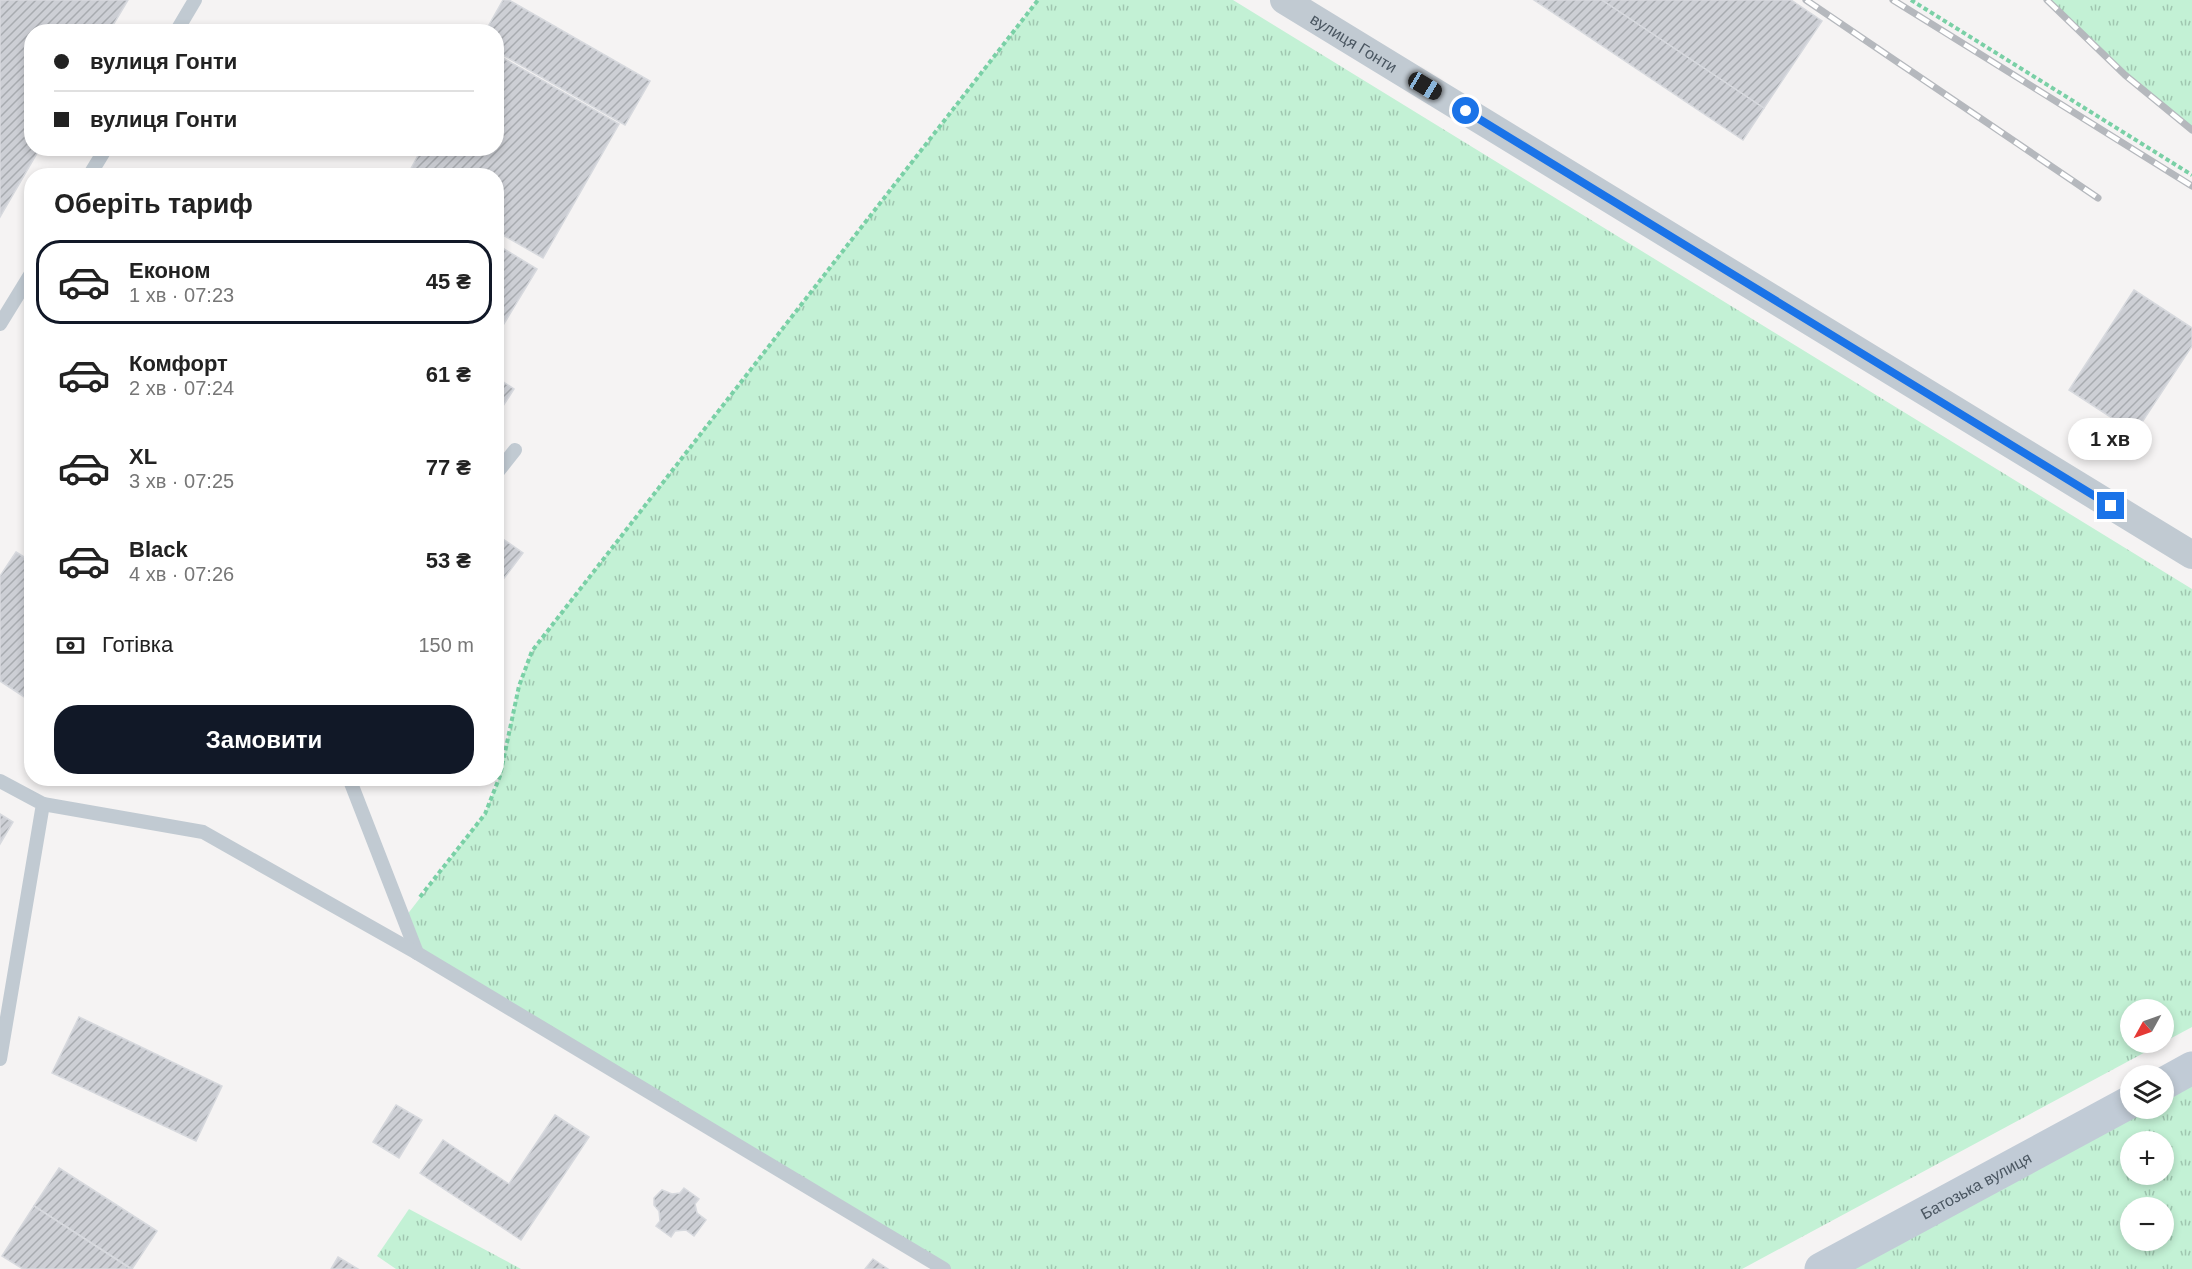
<!DOCTYPE html>
<html lang="uk">
<meta charset="utf-8">
<style>
:root{--surface:#fff;--page:#f2f2f2;--text:#222;--muted:#767676;--line:#e0e0e0;--accent:#111827}
body{margin:0;font-family:Arial,sans-serif;background:var(--page);color:var(--text);height:100vh;display:flex;flex-direction:column;font-size:22px;white-space:nowrap}
*{box-sizing:border-box;margin:0}
p{font-size:20px;color:var(--muted)}
.icon{flex:none;width:33px;height:33px;fill:none;stroke:currentColor;stroke-width:2;stroke-linecap:round;stroke-linejoin:round}
.map{position:relative;flex:1;overflow:hidden}
.details{position:absolute;left:24px;top:168px;width:480px;height:618px;display:flex;flex-direction:column;background:var(--surface);border-radius:24px;box-shadow:0 3px 9px #0003}
.details>*{flex:none}
.guide{position:absolute;left:24px;top:24px;width:480px;height:132px;border-radius:24px;box-shadow:0 3px 9px #0003;display:grid;align-content:center;height:132px;padding:0 30px;background:var(--surface)}
.needle{width:39px;rotate:230deg}
.fabs{position:absolute;left:2120px;top:999px;display:grid;gap:12px}
.fabs a{display:grid;place-items:center;width:54px;height:54px;border-radius:50%;background:var(--surface);box-shadow:0 3px 9px #0003;font-size:30px}
.end{position:absolute;width:27px;height:27px;margin:-14px;border:8px solid #1a73e8;background:#fff;box-shadow:0 0 0 3px #fff}
.from{border-radius:50%}
.bubble{position:absolute;height:42px;border-radius:21px;background:var(--surface);box-shadow:0 3px 9px #0003;font-size:20px;font-weight:700;line-height:42px;text-align:center}
.car{position:absolute;width:18px;height:36px;margin:-18px -9px;border-radius:8px;box-shadow:0 0 4px 2px #0007;background:linear-gradient(#222 24%,#8ab4d8 0 40%,#222 0 76%,#8ab4d8 0 86%,#222 0)}
.guide b{display:flex;align-items:center;gap:21px;height:57px;font-size:22px}
.guide b+b{border-top:2px solid var(--line)}
.guide i{width:15px;height:15px;background:var(--text)}
ul{padding:0;list-style:none}
li{display:flex;align-items:center;gap:18px;height:84px;margin:0 12px 9px;padding:0 18px;border:3px solid transparent;border-radius:24px}
li div{flex:1}
li b{display:block;font-size:22px}
li em{font-style:normal;font-weight:700}
li.current{border-color:var(--accent)}
li>.icon{width:54px;height:54px;stroke-width:1.5}
h2{padding:0 30px;font-size:27px;line-height:72px}
.pay{display:flex;align-items:center;gap:15px;height:66px;padding:0 30px;font-size:22px}
.pay p{margin-inline-start:auto}
.button{display:flex;gap:12px;margin-top:auto;padding:12px 30px}
.button a{flex:1;height:69px;border-radius:24px;background:var(--accent);color:#fff;font-size:24px;font-weight:700;line-height:69px;text-align:center}
.map>svg:first-child{display:block}
.grass{fill:url(#grass-tufts);fill-rule:evenodd}
.building{fill:url(#building-hatch);stroke:#d7d9de;stroke-width:1.5}
.lines{fill:none;stroke-linecap:round;stroke-linejoin:round}
.path{stroke:#7ad0a6;stroke-width:4;stroke-dasharray:4.5 3;stroke-linecap:butt}
.lane{stroke:#c1cad2;stroke-width:14}
.street{stroke:#c1cad2;stroke-width:28}
.secondary{stroke:#c1cbd6;stroke-width:33}
.rail-casing{stroke:#b5b8bd;stroke-width:7}
.rail{stroke:#fff;stroke-width:4.5;stroke-dasharray:14;stroke-linecap:butt}
.route{stroke:#1a73e8;stroke-width:8}
.labels{text-anchor:middle;stroke-width:4.5;stroke-linejoin:round;paint-order:stroke}
.street-label{font-size:16px;fill:#4a5661;stroke:#fff}
</style>
<div class="map">
<svg width="2192" height="1269" viewBox="0 0 2192 1269">
<defs>
<pattern id="grass-tufts" width="24" height="20" patternUnits="userSpaceOnUse" patternTransform="scale(1.5)"><rect width="24" height="20" fill="#c3f1d5"/><path d="M3 7l-1-3M5 7V3M7 7l1-3M15 17l-1-3M17 17v-4M19 17l1-3" fill="none" stroke="#a0c6b0"/></pattern>
<pattern id="building-hatch" width="6" height="6" patternUnits="userSpaceOnUse" patternTransform="scale(1.5)"><rect width="6" height="6" fill="#cdcfd5"/><path d="M-1 1l2-2M0 6l6-6M5 7l2-2" fill="none" stroke="#a8abb0"/></pattern>
</defs>
<rect width="100%" height="100%" fill="#f5f3f3"/>
<g class="grass">
<path d="M1038,0H1233L2192,589V1027L1742,1269H941L417,953L403,920L485,814L500,776L519,686L532,651ZM2130,1010H2163V1042H2130Z"/>
<polygon points="2047,0 2192,0 2192,130 2125,75"/>
<path d="M2192,1068V1269H1821L2130,1108H2163V1084ZM2130,1142H2163V1174H2130ZM2130,1208H2163V1240H2130Z"/>
<polygon points="409,1209 521,1269 396,1269 377,1256"/>
</g>
<g class="building">
<polygon points="0,0 128,0 109,32 32,32 32,148 40,148 0,217"/>
<polygon points="503,0 509,0 650,81 625,125 496,51 496,32 485,32"/>
<polygon points="1534,0 1602,0 1764,108 1743,140"/>
<polygon points="1602,0 1791,0 1822,21 1764,108"/>
<polygon points="496,54 619,124 543,258 496,231 496,176 407,176 422,148 496,148"/>
<polygon points="496,244 537,269 496,337"/>
<polygon points="2134,290 2192,328 2192,346 2135,433 2069,390"/>
<polygon points="496,377 514,389 496,417"/>
<polygon points="496,534 523,553 496,589"/>
<polygon points="16,552 32,562 32,702 0,681 0,576"/>
<polygon points="0,814 13,822 0,844"/>
<polygon points="79,1017 222,1086 196,1141 52,1073"/>
<polygon points="396,1105 422,1120 399,1158 373,1142"/>
<polygon points="555,1115 589,1137 521,1240 420,1173 443,1140 509,1184"/>
<polygon points="59,1168 157,1231 132,1269 34,1206"/>
<polygon points="684,1188 699,1199 695,1204 697,1213 706,1220 694,1236 686,1230 675,1231 671,1237 656,1226 660,1221 659,1211 654,1205 654,1198 662,1190 672,1194 680,1193"/>
<polygon points="34,1206 131,1269 23,1269 2,1256"/>
<polygon points="338,1257 358,1269 331,1269"/>
<polygon points="873,1259 888,1269 865,1269"/>
</g>
<g class="lines">
<g class="path">
<polyline points="1911,0 2192,175"/>
<polyline points="420,897 485,814 500,776 519,686 532,651 1038,0"/>
</g>
<g class="lane">
<polyline points="176,32 195,0"/>
<polyline points="89,176 106,148"/>
<polyline points="0,324 32,272"/>
<polyline points="496,474 515,450"/>
<polyline points="349,778 417,953"/>
<polyline points="0,781 43,804 0,1059"/>
<polyline points="43,804 203,832 417,953 944,1269"/>
</g>
<path class="street" id="s1" d="M1284,0L2192,555"/>
<g class="secondary">
<polyline points="2163,1084 2192,1068"/>
<path id="s2" d="M1821,1269L2130,1102"/>
</g>
<defs>
<g id="rail">
<polyline points="1806,0 2098,198"/>
<polyline points="1893,0 2192,186"/>
<polyline points="2047,0 2125,75 2192,130"/>
</g>
</defs>
<use href="#rail" class="rail-casing"/>
<use href="#rail" class="rail"/>
</g>
<g class="lines">
<polyline class="route" points="1466,111 2111,506"/>
</g>
<g class="labels">
<g class="street-label">
<text dy="6" stroke="none"><textPath href="#s1" startOffset="82">вулиця Гонти</textPath></text>
<text dy="6" stroke="none"><textPath href="#s2" startOffset="176">Батозька вулиця</textPath></text>
</g>
</g>
</svg>
<div class="fabs">
<a><svg class="needle" viewBox="-14 -14 28 28"><path d="M0-13l5 13h-10z" fill="#e53935"/><path d="M0 13l5-13h-10z" fill="#767676"/></svg></a>
<a><svg class="icon" aria-label="layers" viewBox="0 0 24 24"><path d="M12 4l9 5-9 5-9-5zM3 14l9 5 9-5"/></svg></a>
<a>+</a>
<a>−</a>
</div>
<i class="end from" style="left:1466px;top:111px"></i>
<i class="end" style="left:2111px;top:506px"></i>
<div class="bubble" style="left:2068px;top:418px;width:84px">1 хв</div>
<i class="car" style="left:1425px;top:86px;rotate:121deg"></i>
<div class="guide">
<b><i class="from"></i>вулиця Гонти</b>
<b><i></i>вулиця Гонти</b>
</div>
<section class="details">
<h2>Оберіть тариф</h2>
<ul>
<li class="current"><svg class="icon" aria-label="car" viewBox="0 0 24 24"><path d="M5 17H2v-5l4-1 3-4h7l3 4 3 1v5h-3M9 17h6M6 11h13"/><circle cx="7" cy="17" r="2"/><circle cx="17" cy="17" r="2"/></svg><div><b>Економ</b><p>1 хв · 07:23</p></div><em>45 ₴</em></li>
<li><svg class="icon" aria-label="car" viewBox="0 0 24 24"><path d="M5 17H2v-5l4-1 3-4h7l3 4 3 1v5h-3M9 17h6M6 11h13"/><circle cx="7" cy="17" r="2"/><circle cx="17" cy="17" r="2"/></svg><div><b>Комфорт</b><p>2 хв · 07:24</p></div><em>61 ₴</em></li>
<li><svg class="icon" aria-label="car" viewBox="0 0 24 24"><path d="M5 17H2v-5l4-1 3-4h7l3 4 3 1v5h-3M9 17h6M6 11h13"/><circle cx="7" cy="17" r="2"/><circle cx="17" cy="17" r="2"/></svg><div><b>XL</b><p>3 хв · 07:25</p></div><em>77 ₴</em></li>
<li><svg class="icon" aria-label="car" viewBox="0 0 24 24"><path d="M5 17H2v-5l4-1 3-4h7l3 4 3 1v5h-3M9 17h6M6 11h13"/><circle cx="7" cy="17" r="2"/><circle cx="17" cy="17" r="2"/></svg><div><b>Black</b><p>4 хв · 07:26</p></div><em>53 ₴</em></li>
</ul>
<div class="pay"><svg class="icon" aria-label="cash" viewBox="0 0 24 24"><path d="M3 7h18v10H3z"/><circle cx="12" cy="12" r="2"/></svg>Готівка<p>150 m</p></div>
<div class="button"><a>Замовити</a></div>
</section>
</div>
